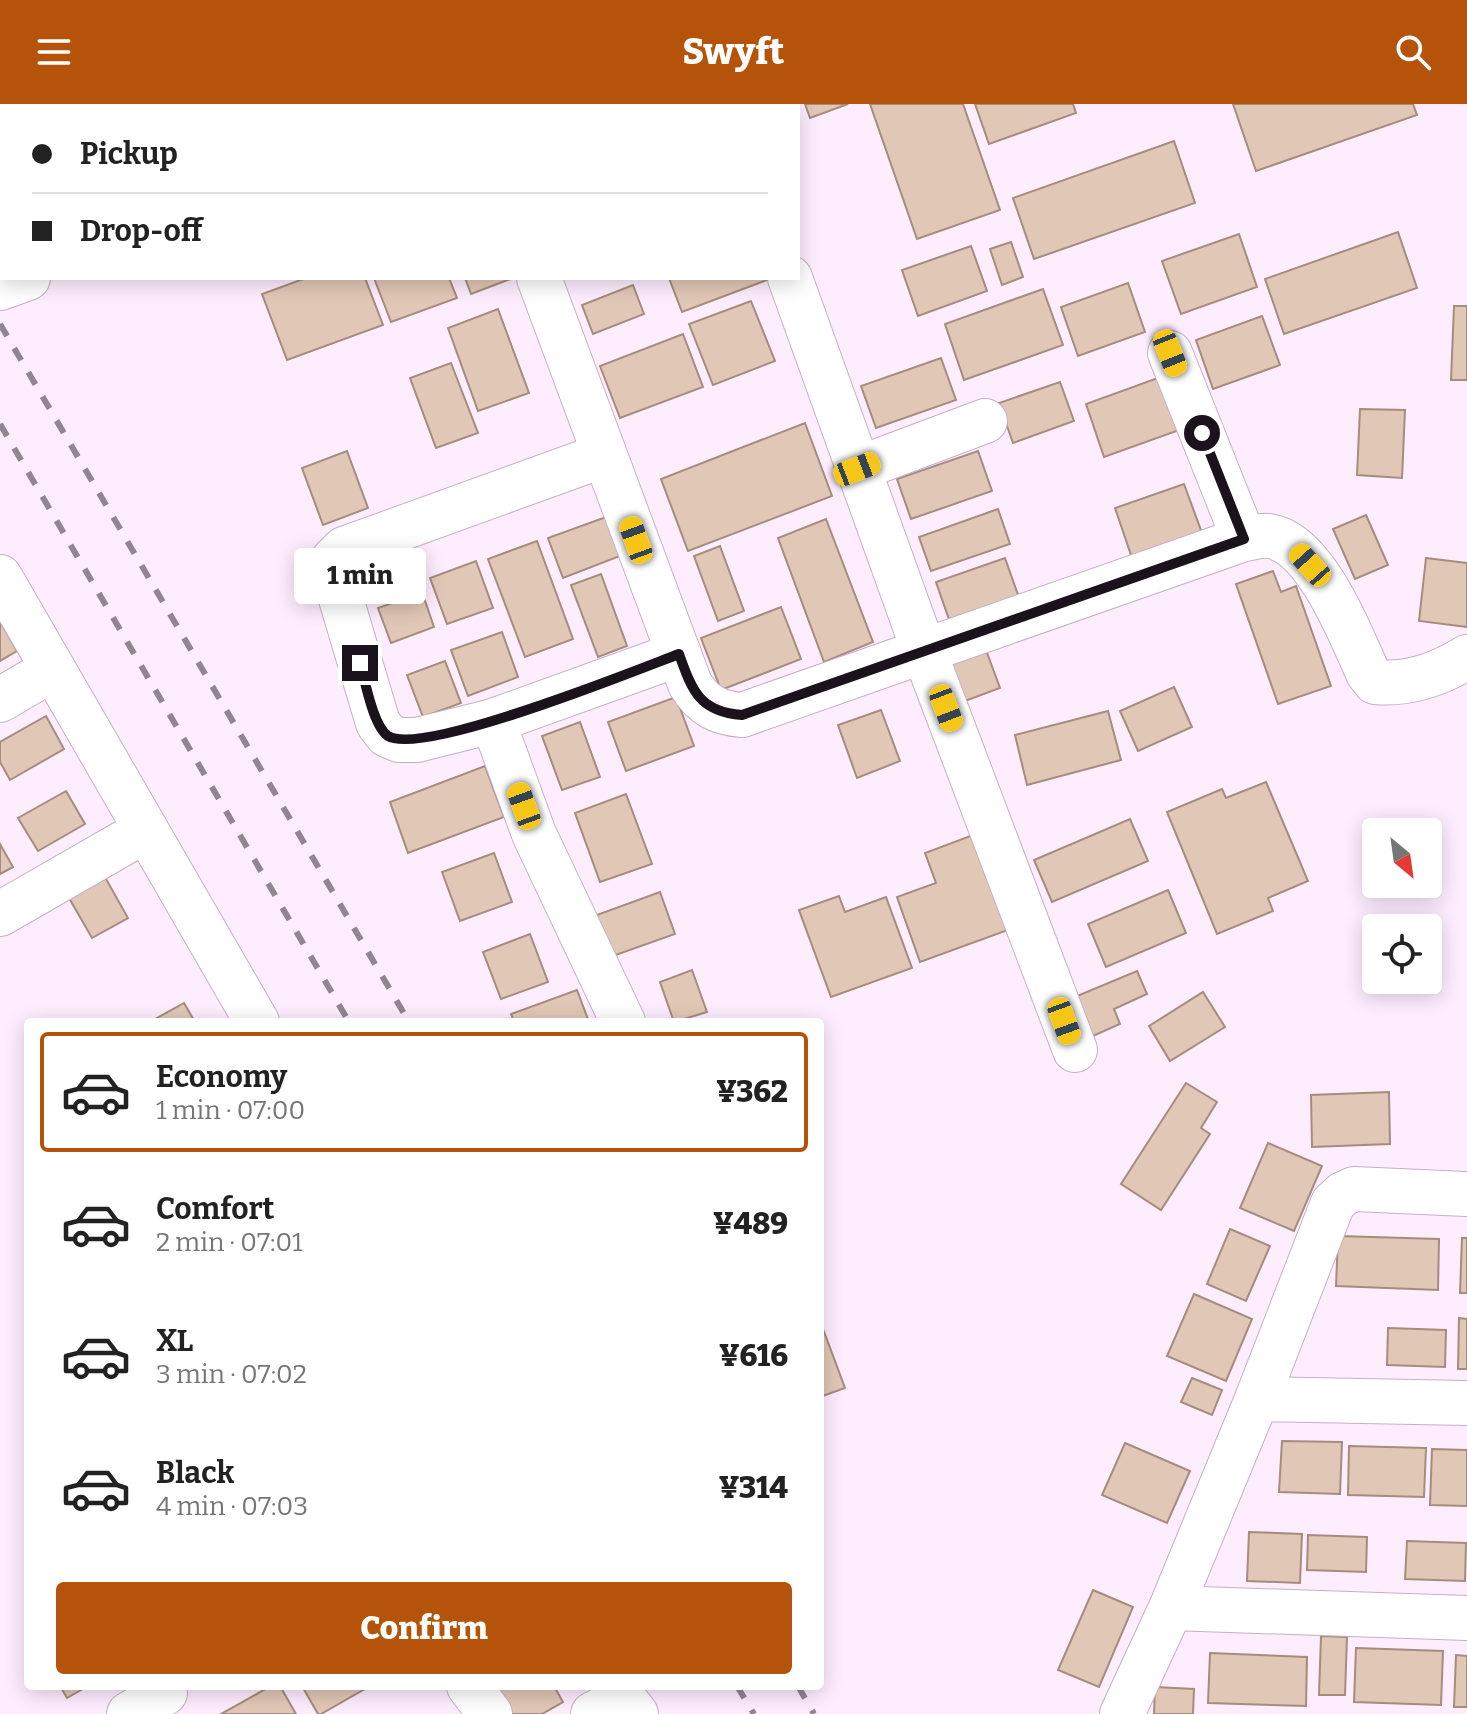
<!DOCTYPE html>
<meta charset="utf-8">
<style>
:root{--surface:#fff;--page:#f2f2f2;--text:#222;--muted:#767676;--line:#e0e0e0;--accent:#b45309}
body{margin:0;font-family:Bitter,serif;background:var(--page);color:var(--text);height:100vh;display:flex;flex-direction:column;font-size:30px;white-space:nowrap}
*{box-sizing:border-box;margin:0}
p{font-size:26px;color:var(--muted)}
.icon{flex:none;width:44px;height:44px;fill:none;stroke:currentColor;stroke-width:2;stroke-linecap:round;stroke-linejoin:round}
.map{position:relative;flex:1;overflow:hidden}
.panel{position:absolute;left:24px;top:914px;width:800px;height:672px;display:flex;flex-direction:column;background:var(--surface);border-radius:8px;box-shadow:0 4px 20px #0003}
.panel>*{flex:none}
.hud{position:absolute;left:0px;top:0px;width:800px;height:176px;box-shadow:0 4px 20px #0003;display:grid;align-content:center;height:176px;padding:0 32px;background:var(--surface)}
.needle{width:52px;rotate:151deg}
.buttons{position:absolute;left:1362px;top:714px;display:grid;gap:16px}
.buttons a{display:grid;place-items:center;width:80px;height:80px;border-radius:8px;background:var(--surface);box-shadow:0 4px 20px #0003;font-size:40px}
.end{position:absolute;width:36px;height:36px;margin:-18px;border:10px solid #1b131b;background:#fff;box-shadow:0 0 0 4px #fff}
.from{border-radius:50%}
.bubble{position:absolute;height:56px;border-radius:8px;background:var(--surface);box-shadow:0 4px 20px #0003;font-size:26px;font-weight:800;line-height:56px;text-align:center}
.car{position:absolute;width:24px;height:48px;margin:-24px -12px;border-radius:10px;box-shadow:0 0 6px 2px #0007;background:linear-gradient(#f5c518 24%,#345 0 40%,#f5c518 0 76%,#345 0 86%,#f5c518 0)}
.hud b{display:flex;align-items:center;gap:28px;height:76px;font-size:30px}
.hud b+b{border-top:2px solid var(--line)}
.hud i{width:20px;height:20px;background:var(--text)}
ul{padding:14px 0 0;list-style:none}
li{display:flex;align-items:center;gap:24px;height:120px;margin:0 16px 12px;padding:0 16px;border:4px solid transparent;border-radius:8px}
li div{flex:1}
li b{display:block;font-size:30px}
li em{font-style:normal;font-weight:800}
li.on{border-color:var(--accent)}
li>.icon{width:72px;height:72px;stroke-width:1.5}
.cta{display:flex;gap:16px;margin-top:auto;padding:16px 32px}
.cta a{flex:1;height:92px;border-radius:8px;background:var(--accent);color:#fff;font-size:32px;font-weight:800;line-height:92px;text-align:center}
header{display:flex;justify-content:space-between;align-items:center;height:104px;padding:0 32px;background:var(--accent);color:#fff;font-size:36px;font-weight:800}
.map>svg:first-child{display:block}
.building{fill:#e1c7b6;stroke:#a58c7c;stroke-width:2}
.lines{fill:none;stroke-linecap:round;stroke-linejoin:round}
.street-casing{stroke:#c4b0c5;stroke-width:46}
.primary-casing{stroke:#c4b0c5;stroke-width:46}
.street{stroke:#fff;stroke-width:44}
.primary{stroke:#fff;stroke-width:44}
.rail{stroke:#918592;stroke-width:6;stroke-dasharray:14 14;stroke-linecap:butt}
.route{stroke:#1b131b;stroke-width:10}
</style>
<header><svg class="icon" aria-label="menu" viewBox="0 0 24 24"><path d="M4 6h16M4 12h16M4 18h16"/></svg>Swyft<svg class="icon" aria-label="search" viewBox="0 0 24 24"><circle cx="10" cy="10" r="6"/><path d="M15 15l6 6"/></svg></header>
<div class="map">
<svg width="1467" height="1610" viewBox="0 0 1467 1610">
<rect width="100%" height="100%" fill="#feedff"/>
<g class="building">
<polygon points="0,0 30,2 2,2 0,53"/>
<polygon points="554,0 700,0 701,2 549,2"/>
<polygon points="805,0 848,0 810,14"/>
<polygon points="870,0 963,0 1000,106 917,135"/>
<polygon points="975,0 1073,0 1076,9 989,40"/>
<polygon points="1233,0 1413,0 1417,11 1256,67"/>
<polygon points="1174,37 1195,99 1034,155 1013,94"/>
<polygon points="1398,128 1417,184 1284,230 1265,175"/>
<polygon points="1239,130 1257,183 1181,210 1162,157"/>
<polygon points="1011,138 1023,173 1002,181 990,145"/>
<polygon points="971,142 987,187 918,212 902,166"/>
<polygon points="306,174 365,174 383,221 287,256 262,190"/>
<polygon points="374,174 449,174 457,194 391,218"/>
<polygon points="465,174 513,174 471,190"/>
<polygon points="669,174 766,174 767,176 682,208"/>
<polygon points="1128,179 1145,228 1078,252 1061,203"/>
<polygon points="633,181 644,210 593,230 582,201"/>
<polygon points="1043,185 1063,241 964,276 945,220"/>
<polygon points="751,197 775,257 713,281 689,220"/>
<polygon points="1454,202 1467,202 1467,276 1451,276"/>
<polygon points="498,205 529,289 478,307 448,224"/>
<polygon points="1262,212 1280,261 1213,285 1196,236"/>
<polygon points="683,230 703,283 620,314 600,262"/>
<polygon points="941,254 956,296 876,324 861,282"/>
<polygon points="451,259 478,329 436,344 410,274"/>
<polygon points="1166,271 1185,324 1104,353 1086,300"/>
<polygon points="1060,278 1074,317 1013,339 999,299"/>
<polygon points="1360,305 1405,306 1402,374 1357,371"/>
<polygon points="805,319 832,392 688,447 661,375"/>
<polygon points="347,347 368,404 323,421 302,364"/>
<polygon points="978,347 992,387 911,415 897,375"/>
<polygon points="1184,380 1202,429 1132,454 1115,404"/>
<polygon points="998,405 1010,440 931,467 919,433"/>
<polygon points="1366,411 1388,461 1355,475 1333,425"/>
<polygon points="606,413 620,452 563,474 548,434"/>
<polygon points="826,415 873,538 824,558 778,434"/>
<polygon points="537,437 573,535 525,553 488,455"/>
<polygon points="720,442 744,507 718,517 694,452"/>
<polygon points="1005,454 1022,502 953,527 936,478"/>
<polygon points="1426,454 1467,459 1467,523 1419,517"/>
<polygon points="476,457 493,504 447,520 430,474"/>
<polygon points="1273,467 1281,488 1296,482 1331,582 1278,600 1236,480"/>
<polygon points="601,470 627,542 598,553 571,481"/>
<polygon points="422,488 434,523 391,539 378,504"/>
<polygon points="781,503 801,555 721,586 701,534"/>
<polygon points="0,517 17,547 0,557"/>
<polygon points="502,528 518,573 468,592 451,546"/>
<polygon points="986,546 1000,584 965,597 951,558"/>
<polygon points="445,557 461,599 423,613 407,571"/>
<polygon points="1174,583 1192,623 1138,647 1120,607"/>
<polygon points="676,593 694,642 626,667 608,618"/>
<polygon points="881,606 900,657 857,674 838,621"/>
<polygon points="1108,607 1121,656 1027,681 1015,631"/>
<polygon points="46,612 64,645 10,676 0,658 0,638"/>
<polygon points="580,618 600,673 562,686 542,632"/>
<polygon points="485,662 504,713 408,749 390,698"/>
<polygon points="1266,678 1308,777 1268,794 1273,807 1217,830 1167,708 1222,685 1226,694"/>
<polygon points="66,687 85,720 38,747 18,714"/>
<polygon points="626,690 652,760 600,778 575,709"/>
<polygon points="1130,715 1148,757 1052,798 1034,756"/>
<polygon points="973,731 1008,826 920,858 897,793 936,779 925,749"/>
<polygon points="0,740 13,763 0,770"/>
<polygon points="494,749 512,798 460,817 442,768"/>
<polygon points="101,766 128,814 92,834 65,787"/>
<polygon points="1168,786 1186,829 1106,863 1088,820"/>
<polygon points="660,788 675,830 610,853 594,812"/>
<polygon points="839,792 845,808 886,793 912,864 831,893 799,806"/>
<polygon points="530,830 548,878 501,895 483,848"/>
<polygon points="692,866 707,908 674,918 660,878"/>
<polygon points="1137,867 1147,890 1114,905 1120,920 1093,932 1077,892"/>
<polygon points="577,886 589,918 514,918 511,910"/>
<polygon points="1203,888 1225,923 1170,957 1149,922"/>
<polygon points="184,899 195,918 159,918 157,914"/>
<polygon points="1186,979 1217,998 1201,1024 1210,1030 1161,1106 1121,1080"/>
<polygon points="1389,988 1390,1040 1312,1043 1311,991"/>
<polygon points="1268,1039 1322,1062 1294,1127 1240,1104"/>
<polygon points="1230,1125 1270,1142 1246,1197 1207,1180"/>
<polygon points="1338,1132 1439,1135 1438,1186 1336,1182"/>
<polygon points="1462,1134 1467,1134 1467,1189 1460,1189"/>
<polygon points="1194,1190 1252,1215 1226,1277 1167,1252"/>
<polygon points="1459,1214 1467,1215 1467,1265 1458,1265"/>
<polygon points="820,1217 845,1284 820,1293"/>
<polygon points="1388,1224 1446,1226 1445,1263 1387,1261"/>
<polygon points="1192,1274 1222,1286 1212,1311 1181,1298"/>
<polygon points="1282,1337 1342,1338 1340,1390 1279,1388"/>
<polygon points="1125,1339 1190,1367 1167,1419 1102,1391"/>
<polygon points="1349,1342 1426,1344 1424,1393 1348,1391"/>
<polygon points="1432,1345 1467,1346 1467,1402 1430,1401"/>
<polygon points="1249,1428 1302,1430 1300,1479 1247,1477"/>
<polygon points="1308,1431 1367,1433 1366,1468 1307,1466"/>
<polygon points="1407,1437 1466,1439 1465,1477 1405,1475"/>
<polygon points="1093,1486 1133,1503 1099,1583 1058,1566"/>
<polygon points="1321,1532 1347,1533 1345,1591 1319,1591"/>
<polygon points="1356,1544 1443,1547 1441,1601 1354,1598"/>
<polygon points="1210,1549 1307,1553 1306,1602 1208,1599"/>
<polygon points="1456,1551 1467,1552 1467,1603 1454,1603"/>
<polygon points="60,1582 88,1582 67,1594"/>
<polygon points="271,1582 280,1582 296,1610 221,1610"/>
<polygon points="302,1582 370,1582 321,1610 318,1610"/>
<polygon points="481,1582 554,1582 563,1598 542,1610 495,1610"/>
<polygon points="1155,1583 1194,1585 1193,1610 1154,1610"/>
</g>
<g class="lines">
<defs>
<g id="street">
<polyline points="730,0 730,2"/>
<path d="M539,174L690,580C703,601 717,609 742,611L924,547L1075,946"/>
<path d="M790,174L924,547L1244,435C1252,434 1261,431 1269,432C1315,438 1351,531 1368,569L1375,578C1409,581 1438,571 1467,553"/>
<polyline points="1170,249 1244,435"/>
<polyline points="604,351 344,445 333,456 333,468 378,619 387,631 399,636 417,636 493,617 679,550"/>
<polyline points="857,365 985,317"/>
<polyline points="0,473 257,918"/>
<polyline points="0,596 53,565"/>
<polyline points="493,617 534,730 623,918"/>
<polyline points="0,810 146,726"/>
<polyline points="1257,1295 1333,1099 1343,1090 1354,1085 1467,1090"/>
<polyline points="1171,1504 1467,1514"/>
<polyline points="469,1582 490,1610"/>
<polyline points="129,1610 165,1589"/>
<polyline points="593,1610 614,1599 629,1601 636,1610"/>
<polyline points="1122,1610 1171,1504 1257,1295 1467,1299"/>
</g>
<g id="primary">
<polyline points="491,2 497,0"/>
<polyline points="0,184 28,174"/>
</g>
</defs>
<use href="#street" class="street-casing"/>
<use href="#primary" class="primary-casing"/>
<use href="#street" class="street"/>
<use href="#primary" class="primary"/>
<g class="rail">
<polyline points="0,220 409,918"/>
<polyline points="0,320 349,918"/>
<polyline points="737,1582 754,1610"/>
<polyline points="798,1582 814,1610"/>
</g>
</g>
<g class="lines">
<path class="route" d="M360,559C365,576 373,622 388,632C422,653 634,567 679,550C692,586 699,608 742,611L1244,435L1202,329"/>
</g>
</svg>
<div class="buttons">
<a><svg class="needle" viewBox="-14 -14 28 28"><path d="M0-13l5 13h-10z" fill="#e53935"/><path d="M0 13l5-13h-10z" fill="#767676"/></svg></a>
<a><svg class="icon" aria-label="locate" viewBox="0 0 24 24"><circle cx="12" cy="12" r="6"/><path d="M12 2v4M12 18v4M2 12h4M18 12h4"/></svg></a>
</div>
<i class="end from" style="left:1202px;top:329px"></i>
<i class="end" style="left:360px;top:559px"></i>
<div class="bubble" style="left:294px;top:444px;width:132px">1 min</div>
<i class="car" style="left:1170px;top:249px;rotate:158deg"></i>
<i class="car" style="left:857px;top:365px;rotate:69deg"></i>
<i class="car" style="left:636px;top:436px;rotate:340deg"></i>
<i class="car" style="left:1310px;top:461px;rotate:318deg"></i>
<i class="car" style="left:946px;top:604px;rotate:159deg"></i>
<i class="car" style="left:524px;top:702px;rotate:340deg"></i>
<i class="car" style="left:1064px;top:917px;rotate:160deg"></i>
<div class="hud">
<b><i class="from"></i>Pickup</b>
<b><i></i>Drop-off</b>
</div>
<section class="panel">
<ul>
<li class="on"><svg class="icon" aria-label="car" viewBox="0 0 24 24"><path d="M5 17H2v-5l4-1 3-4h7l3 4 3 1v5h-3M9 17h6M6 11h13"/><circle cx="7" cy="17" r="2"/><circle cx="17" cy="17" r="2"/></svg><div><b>Economy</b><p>1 min · 07:00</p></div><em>¥362</em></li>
<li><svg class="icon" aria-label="car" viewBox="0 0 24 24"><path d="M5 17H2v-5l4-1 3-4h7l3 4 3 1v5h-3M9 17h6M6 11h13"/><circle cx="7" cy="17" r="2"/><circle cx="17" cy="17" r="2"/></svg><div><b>Comfort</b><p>2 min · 07:01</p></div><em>¥489</em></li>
<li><svg class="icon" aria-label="car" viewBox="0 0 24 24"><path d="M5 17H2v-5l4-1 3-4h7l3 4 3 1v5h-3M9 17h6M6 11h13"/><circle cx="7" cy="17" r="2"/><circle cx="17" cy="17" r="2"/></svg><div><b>XL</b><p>3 min · 07:02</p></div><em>¥616</em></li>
<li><svg class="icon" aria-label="car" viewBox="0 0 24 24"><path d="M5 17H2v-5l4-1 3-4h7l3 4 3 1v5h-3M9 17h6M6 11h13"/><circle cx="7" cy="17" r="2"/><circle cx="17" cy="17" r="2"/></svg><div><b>Black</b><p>4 min · 07:03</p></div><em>¥314</em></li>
</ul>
<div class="cta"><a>Confirm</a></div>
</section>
</div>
